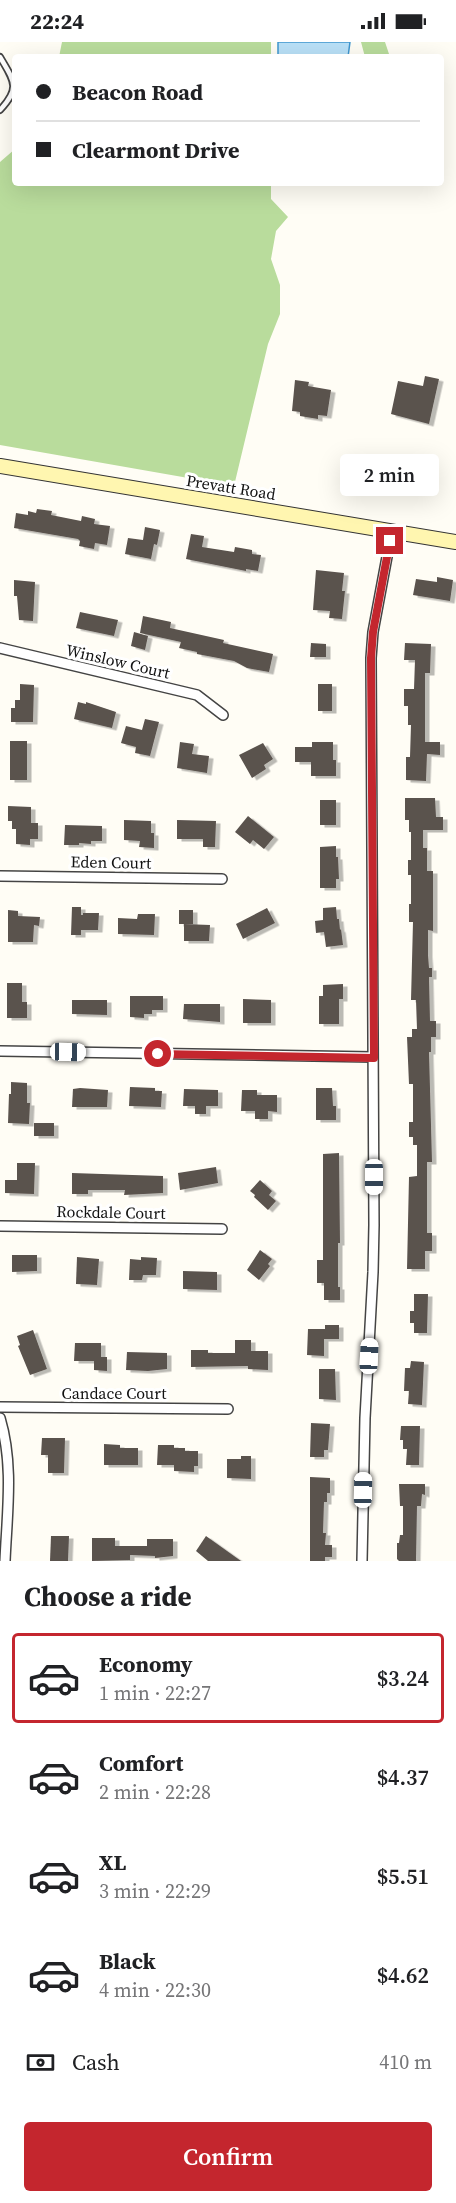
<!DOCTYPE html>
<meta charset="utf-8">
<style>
:root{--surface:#fff;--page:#f6f6f6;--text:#202124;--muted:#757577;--line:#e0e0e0;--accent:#c4262e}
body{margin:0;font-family:"Source Serif 4",serif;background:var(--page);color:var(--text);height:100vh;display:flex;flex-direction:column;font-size:22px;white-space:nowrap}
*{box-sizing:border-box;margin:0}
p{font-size:20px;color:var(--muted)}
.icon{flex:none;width:33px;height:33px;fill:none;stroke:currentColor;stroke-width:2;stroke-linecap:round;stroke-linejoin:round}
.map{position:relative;height:1519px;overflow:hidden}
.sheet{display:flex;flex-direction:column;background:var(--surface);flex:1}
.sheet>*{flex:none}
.banner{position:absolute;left:12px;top:12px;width:432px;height:132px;border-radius:6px;box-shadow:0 6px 24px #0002;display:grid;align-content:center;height:132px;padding:0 24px;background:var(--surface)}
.end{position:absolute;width:27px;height:27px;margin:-14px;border:8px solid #c4262e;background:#fff;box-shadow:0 0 0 3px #fff}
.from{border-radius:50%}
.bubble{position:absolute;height:42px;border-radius:6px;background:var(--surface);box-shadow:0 6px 24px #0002;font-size:20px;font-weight:600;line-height:42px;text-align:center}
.car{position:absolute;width:18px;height:36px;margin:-18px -9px;border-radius:8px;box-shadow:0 0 4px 2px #0007;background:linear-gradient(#fff 24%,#345 0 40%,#fff 0 76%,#345 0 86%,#fff 0)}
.banner b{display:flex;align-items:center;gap:21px;height:57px;font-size:22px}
.banner b+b{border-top:2px solid var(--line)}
.banner i{width:15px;height:15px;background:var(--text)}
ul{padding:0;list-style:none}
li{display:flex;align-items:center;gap:18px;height:90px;margin:0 12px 9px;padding:0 12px;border:3px solid transparent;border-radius:6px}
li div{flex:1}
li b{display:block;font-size:22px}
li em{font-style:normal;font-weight:600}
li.active{border-color:var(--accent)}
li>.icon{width:54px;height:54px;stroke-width:1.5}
h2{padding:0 24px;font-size:27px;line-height:72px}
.pay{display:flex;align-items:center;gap:15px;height:66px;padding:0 24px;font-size:22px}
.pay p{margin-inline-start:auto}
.button{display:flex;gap:12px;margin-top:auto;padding:12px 24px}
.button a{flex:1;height:69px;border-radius:6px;background:var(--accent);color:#fff;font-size:24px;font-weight:600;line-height:69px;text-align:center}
.status{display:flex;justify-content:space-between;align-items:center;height:42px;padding:0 30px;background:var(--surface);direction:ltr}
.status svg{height:16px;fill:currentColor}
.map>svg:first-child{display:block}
.forest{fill:#b9dc9c}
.water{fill:#b9e0f7;stroke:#3f96cf;stroke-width:1.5}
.building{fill:#5a524d;filter:url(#shadow)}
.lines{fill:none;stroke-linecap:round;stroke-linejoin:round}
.lane-casing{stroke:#444;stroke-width:8}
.street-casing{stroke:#444;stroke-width:12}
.secondary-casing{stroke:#333;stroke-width:16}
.lane{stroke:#fff;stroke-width:4.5}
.street{stroke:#fff;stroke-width:9}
.secondary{stroke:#fff6b0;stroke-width:14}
.route{stroke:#c4262e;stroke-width:8}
.labels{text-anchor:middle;stroke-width:6;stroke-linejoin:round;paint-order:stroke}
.street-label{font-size:16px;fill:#111;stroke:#fff}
</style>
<div class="status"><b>22:24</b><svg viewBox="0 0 49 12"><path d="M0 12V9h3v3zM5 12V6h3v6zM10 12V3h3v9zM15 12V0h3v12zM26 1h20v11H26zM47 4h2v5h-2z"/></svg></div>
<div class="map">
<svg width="456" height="1519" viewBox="0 0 456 1519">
<defs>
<filter id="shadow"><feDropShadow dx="4.5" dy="2.5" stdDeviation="0" flood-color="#0004"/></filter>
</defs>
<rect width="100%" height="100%" fill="#fffdf5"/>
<g class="forest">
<polygon points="62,0 271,0 271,15 59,15"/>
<polygon points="361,0 385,0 390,15 365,15"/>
<polygon points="15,107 15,141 271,141 271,157 288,175 276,189 271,217 280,243 280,272 268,302 234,444 0,403 0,120"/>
</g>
<polygon class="water" points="278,0 350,0 348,15 278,15"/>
<g class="building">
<polygon points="425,334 439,337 429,382 391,372 398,339 423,344"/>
<polygon points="295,338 309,340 308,344 331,348 327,374 318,373 318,377 300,374 300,370 292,369"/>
<polygon points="37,467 52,469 51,473 81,479 82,474 95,477 94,482 110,484 107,503 95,501 94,507 79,504 80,499 78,497 14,486 16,471 28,473 28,469 36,471"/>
<polygon points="145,485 160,488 157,503 154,502 151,517 125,512 128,496 143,498"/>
<polygon points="191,492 204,494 202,505 234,510 235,505 252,508 252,512 261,513 258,529 246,527 246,529 186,517"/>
<polygon points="316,528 344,531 342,549 345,549 342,577 329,576 330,569 313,568"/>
<polygon points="437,535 453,538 450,559 413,553 416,537 437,540"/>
<polygon points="14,538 35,540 33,579 19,578 17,554 14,554"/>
<polygon points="80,570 118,578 114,594 76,586"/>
<polygon points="143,574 171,580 170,586 224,598 223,601 273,612 269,630 247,626 234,619 197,612 197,610 179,606 181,600 140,591"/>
<polygon points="134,590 148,594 145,608 131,604"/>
<polygon points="311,601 326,602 326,615 310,615"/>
<polygon points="405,601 431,602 430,631 425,631 425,700 440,700 440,713 427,712 426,739 406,738 406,715 410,715 411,683 408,683 408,664 404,664 404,647 414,647 415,618 404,618"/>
<polygon points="20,642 34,643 33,680 11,680 11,666 15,666 15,658 20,658"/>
<rect x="318" y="642" width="14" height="27"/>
<polygon points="78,660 86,662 86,660 116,670 112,686 74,677"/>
<polygon points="145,677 159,680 150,714 135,711 136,705 121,701 126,684 142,688"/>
<rect x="10" y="699" width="17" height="39"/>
<polygon points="180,700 194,702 192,712 209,714 207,731 177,726"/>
<polygon points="312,700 333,700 333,718 336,718 336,734 311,734 311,720 295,720 295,705 312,705"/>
<polygon points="263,701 273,717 264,723 266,727 252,736 239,713"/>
<polygon points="405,756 435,756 436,775 443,775 443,788 423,788 423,806 427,806 427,829 433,829 433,889 428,888 428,913 429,926 432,926 432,935 429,935 430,979 436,979 436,995 431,995 431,1010 429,1010 432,1120 427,1120 427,1191 432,1191 432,1209 425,1209 425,1227 407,1227 409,1135 417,1134 417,1103 413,1103 413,1095 409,1095 409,1080 413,1080 413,1042 409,1042 407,995 412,995 412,987 417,987 416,958 411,958 413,880 409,880 409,862 411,862 411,833 408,833 408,818 411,818 411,790 409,790 409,778 405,778"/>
<rect x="320" y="758" width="16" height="25"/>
<polygon points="8,764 31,765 31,781 38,781 38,797 30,797 30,803 16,802 16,787 12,787 12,779 8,779"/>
<polygon points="248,774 274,795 264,807 253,798 250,802 235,790"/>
<polygon points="124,778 151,779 151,791 154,791 154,806 139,805 140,799 124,798"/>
<polygon points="177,778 216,779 215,805 203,805 203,797 177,797"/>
<polygon points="65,783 102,784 102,799 91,799 91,802 79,801 79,803 64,803"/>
<polygon points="336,804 336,815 338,815 339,837 336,837 336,846 320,846 320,805"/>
<polygon points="72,865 81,865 81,873 83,873 83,871 99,871 98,888 81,888 81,893 71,893"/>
<polygon points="336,865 337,877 339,877 340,888 341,887 343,903 326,905 324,890 316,891 315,879 323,878 323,866"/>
<polygon points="267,866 275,881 243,897 236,882"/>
<polygon points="8,868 18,869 18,874 40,875 39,884 34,883 33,900 8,900"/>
<rect x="179" y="868" width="14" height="14"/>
<polygon points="138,872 155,872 154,893 118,892 118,876 137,877"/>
<polygon points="184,882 210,883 209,899 184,899"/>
<polygon points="7,941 22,941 22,960 27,960 27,976 7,976"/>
<polygon points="343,942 343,957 339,957 339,982 319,982 319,954 323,954 323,943"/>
<polygon points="130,954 163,954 163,968 152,968 152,972 144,972 144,976 130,975"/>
<polygon points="243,957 271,958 271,981 243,981"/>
<polygon points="72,958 107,958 107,973 72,972"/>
<polygon points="184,962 220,962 220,980 183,977"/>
<polygon points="11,1040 27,1041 27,1061 30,1061 29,1082 8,1081 9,1052 11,1052"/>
<polygon points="130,1045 155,1046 155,1049 162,1049 161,1065 129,1064"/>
<polygon points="80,1046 108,1048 107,1065 72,1065 73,1047"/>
<polygon points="316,1046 332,1046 333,1064 336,1064 336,1078 316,1078"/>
<polygon points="184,1047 218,1048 218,1064 206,1064 206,1072 195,1072 195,1064 183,1064"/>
<polygon points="242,1048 257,1048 257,1053 277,1053 277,1070 268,1069 268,1077 255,1077 255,1069 241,1069"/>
<rect x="34" y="1081" width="20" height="13"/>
<polygon points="339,1111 340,1201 338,1201 338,1245 340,1245 340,1258 324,1258 324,1241 317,1241 317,1218 323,1218 323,1112"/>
<polygon points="17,1121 35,1121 34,1152 5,1151 5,1138 17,1138"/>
<polygon points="216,1125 218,1141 180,1148 178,1131"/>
<polygon points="72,1131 163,1134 163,1151 124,1153 125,1148 88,1148 88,1152 72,1152"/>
<polygon points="260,1138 272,1149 269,1153 276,1159 268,1168 254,1155 255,1153 250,1149"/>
<polygon points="260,1208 272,1217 268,1222 270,1224 259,1238 247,1228"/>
<polygon points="12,1213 37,1213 37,1229 12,1230"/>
<polygon points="77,1215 99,1217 97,1243 76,1242"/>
<polygon points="141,1215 157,1216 156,1233 143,1233 142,1238 129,1238 130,1217 141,1218"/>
<polygon points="183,1229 217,1230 217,1248 183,1247"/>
<polygon points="414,1252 428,1252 427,1291 414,1291 414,1281 410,1281 410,1269 414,1269"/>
<polygon points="325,1283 339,1283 339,1297 324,1297 324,1314 307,1313 308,1287 325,1287"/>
<polygon points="33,1288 47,1327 30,1333 18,1304 20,1303 17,1294"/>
<polygon points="235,1298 251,1298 251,1309 268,1309 268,1328 248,1327 248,1324 191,1325 191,1308 208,1308 208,1311 235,1311"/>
<polygon points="75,1301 101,1301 101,1315 107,1315 107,1329 94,1328 94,1319 74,1319"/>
<polygon points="127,1310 167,1311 167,1327 148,1329 126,1328"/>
<polygon points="411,1319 424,1320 422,1363 408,1362 409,1349 404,1349 405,1326 410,1326"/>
<polygon points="319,1327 335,1327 336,1358 319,1357"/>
<polygon points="311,1381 330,1382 328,1408 324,1408 324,1415 310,1415"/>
<polygon points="401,1384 420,1384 419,1423 406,1423 407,1407 403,1407 403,1398 400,1398"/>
<polygon points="42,1396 65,1396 64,1431 48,1431 48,1413 41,1413"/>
<polygon points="104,1402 120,1403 120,1406 138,1406 138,1423 104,1423"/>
<polygon points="158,1403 174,1403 174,1406 185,1406 185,1409 198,1409 198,1424 194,1424 194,1430 174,1429 174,1423 157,1423"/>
<polygon points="241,1414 251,1414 251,1437 227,1436 227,1417 241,1417"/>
<polygon points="310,1435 330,1436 330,1451 327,1451 327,1460 324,1460 323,1491 326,1491 325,1503 332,1503 332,1515 325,1515 325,1519 310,1519"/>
<polygon points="399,1442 425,1442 425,1453 422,1452 421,1464 417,1464 416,1519 399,1519 397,1517 397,1501 399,1501 400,1493 403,1493 403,1464 400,1464"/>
<polygon points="51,1494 69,1494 68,1519 50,1519"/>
<polygon points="206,1494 241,1519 208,1519 196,1509"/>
<polygon points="92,1496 115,1496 115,1504 147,1504 147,1497 173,1497 173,1514 155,1516 155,1514 130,1513 130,1518 92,1519"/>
</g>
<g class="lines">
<defs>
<path id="lane" d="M0,15C14,39 21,46 0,68"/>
<g id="street">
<polyline points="0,606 197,653 223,673"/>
<polyline points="0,834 222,837"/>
<polyline points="0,1009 373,1015"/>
<polyline points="0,1184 222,1187"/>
<polyline points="0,1365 228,1367"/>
<path d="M0,1376C14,1423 7,1471 5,1519"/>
<polyline points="362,1519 365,1376 373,1230 374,1183 371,616 373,590 392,488"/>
</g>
<polyline id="secondary" points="0,424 456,500"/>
</defs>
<use href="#lane" class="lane-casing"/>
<use href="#street" class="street-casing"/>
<use href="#secondary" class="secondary-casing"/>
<use href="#lane" class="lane"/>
<use href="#street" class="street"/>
<use href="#secondary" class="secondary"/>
</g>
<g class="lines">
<polyline class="route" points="158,1012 374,1016 371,616 373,590 390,499"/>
</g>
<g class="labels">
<g class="street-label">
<text transform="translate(231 445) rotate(9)" y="6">Prevatt Road</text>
<text transform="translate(118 619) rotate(13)" y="6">Winslow Court</text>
<text transform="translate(111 820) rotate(1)" y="6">Eden Court</text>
<text transform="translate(111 1170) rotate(1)" y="6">Rockdale Court</text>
<text x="114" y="1357">Candace Court</text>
</g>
</g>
</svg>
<i class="end from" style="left:158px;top:1012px"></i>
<i class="end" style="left:390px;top:499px"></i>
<div class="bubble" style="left:340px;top:412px;width:99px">2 min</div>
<i class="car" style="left:68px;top:1010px;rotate:91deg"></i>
<i class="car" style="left:374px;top:1135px;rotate:180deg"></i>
<i class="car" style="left:369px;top:1314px;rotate:3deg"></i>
<i class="car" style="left:363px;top:1448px;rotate:1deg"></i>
<div class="banner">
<b><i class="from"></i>Beacon Road</b>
<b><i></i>Clearmont Drive</b>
</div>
</div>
<section class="sheet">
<h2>Choose a ride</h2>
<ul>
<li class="active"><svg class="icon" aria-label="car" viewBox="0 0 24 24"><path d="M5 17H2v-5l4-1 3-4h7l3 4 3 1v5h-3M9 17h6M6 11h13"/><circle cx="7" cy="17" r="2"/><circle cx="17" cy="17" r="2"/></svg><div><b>Economy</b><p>1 min · 22:27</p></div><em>$3.24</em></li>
<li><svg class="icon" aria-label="car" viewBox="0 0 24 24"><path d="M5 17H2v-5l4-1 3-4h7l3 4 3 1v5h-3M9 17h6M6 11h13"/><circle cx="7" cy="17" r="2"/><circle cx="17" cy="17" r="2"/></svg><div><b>Comfort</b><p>2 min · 22:28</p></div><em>$4.37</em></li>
<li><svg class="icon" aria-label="car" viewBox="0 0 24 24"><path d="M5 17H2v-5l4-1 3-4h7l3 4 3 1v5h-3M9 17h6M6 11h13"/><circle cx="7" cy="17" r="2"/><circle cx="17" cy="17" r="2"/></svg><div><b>XL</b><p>3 min · 22:29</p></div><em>$5.51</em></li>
<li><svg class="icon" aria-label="car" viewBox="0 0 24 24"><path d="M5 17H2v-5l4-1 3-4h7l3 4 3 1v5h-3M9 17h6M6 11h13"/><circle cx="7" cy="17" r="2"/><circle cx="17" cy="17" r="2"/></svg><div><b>Black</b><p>4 min · 22:30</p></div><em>$4.62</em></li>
</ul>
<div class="pay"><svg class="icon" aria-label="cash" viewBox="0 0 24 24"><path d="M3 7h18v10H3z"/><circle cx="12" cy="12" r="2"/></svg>Cash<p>410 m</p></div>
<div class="button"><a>Confirm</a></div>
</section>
